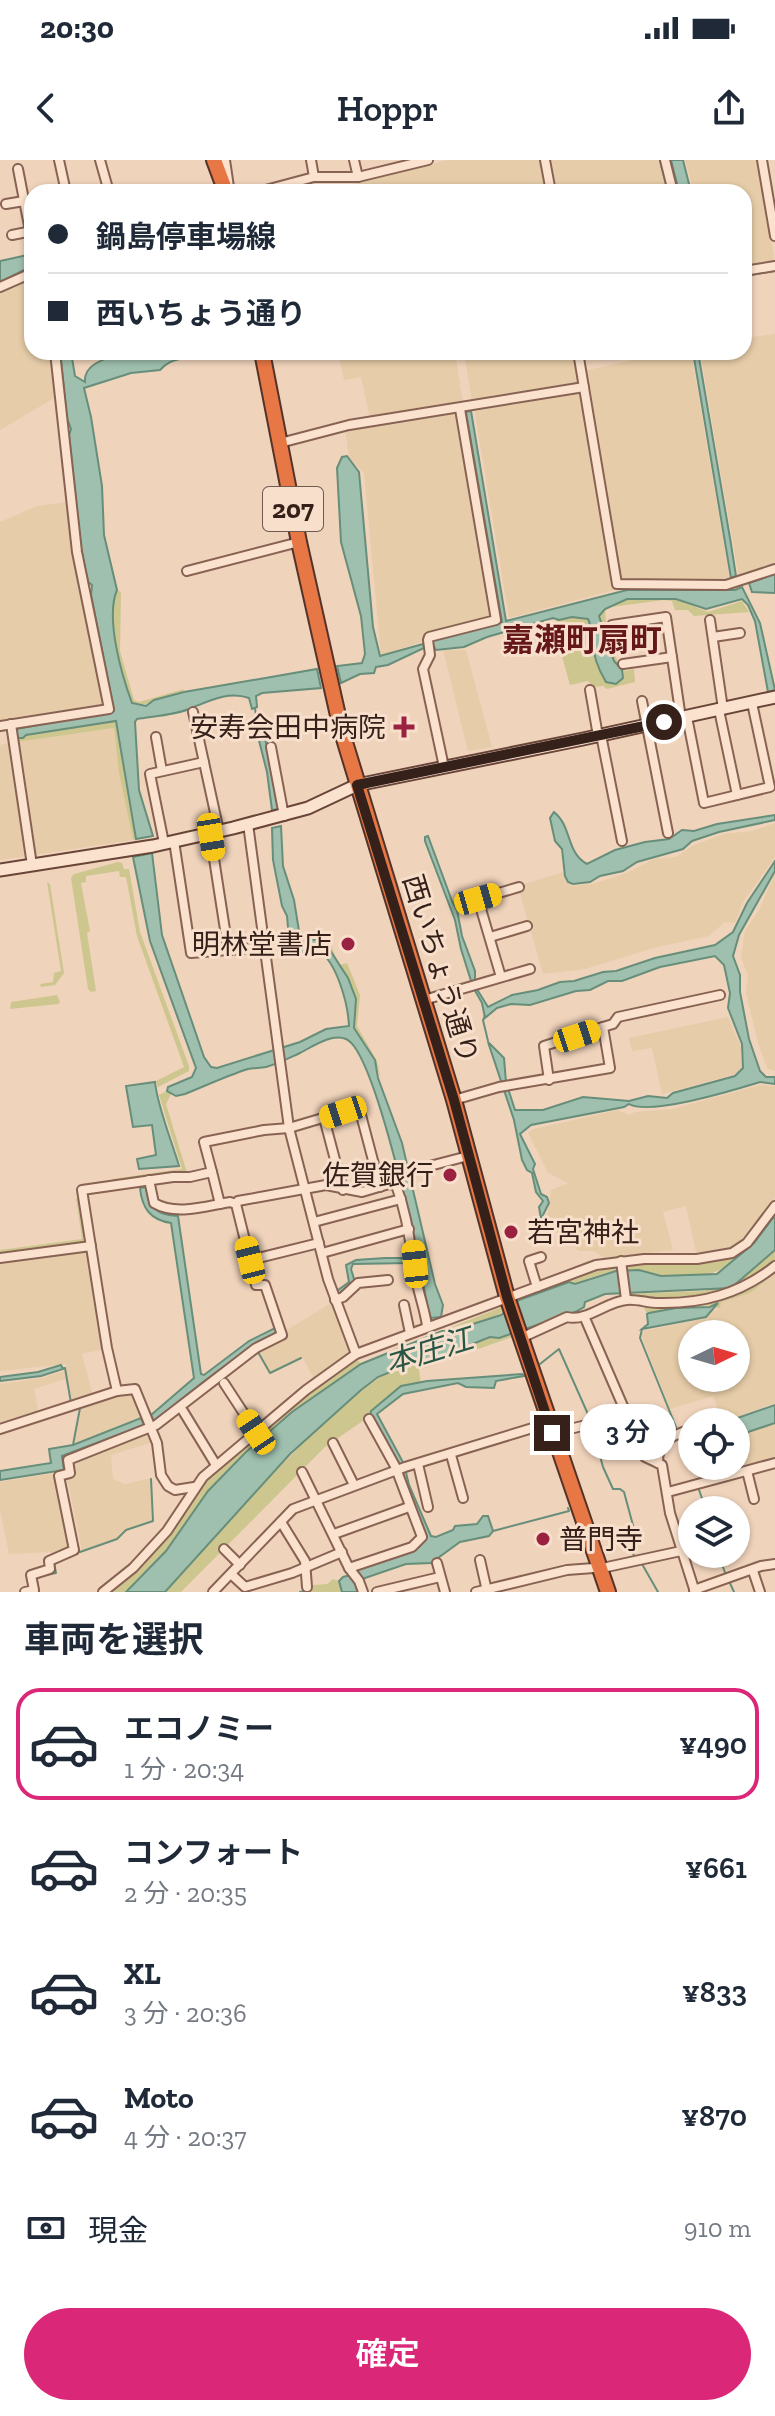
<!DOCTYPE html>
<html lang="ja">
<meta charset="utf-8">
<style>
:root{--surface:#fff;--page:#f2f2f3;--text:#1f2937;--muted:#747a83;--line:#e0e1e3;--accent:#db2777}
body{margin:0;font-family:"Zilla Slab","Noto Sans JP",serif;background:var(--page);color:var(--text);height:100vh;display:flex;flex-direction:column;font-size:30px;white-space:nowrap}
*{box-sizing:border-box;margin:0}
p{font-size:26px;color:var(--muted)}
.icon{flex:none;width:44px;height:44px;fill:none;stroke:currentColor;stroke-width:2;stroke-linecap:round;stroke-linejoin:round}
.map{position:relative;height:1432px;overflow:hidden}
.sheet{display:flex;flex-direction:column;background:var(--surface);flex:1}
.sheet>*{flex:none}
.top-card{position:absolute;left:24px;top:24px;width:728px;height:176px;border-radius:24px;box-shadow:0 2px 6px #0004;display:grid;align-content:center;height:176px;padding:0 24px;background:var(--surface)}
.needle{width:52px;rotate:85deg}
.buttons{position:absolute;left:678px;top:1160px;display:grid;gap:16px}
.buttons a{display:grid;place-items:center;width:72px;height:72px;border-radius:50%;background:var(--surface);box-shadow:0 2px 6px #0004;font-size:40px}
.end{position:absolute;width:36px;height:36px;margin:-18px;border:10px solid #36211a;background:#fff;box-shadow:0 0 0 4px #fff}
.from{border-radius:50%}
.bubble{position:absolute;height:56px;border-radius:28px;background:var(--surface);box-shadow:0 2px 6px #0004;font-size:26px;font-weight:600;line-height:56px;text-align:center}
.car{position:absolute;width:24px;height:48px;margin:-24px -12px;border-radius:10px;box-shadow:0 0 6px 2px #0007;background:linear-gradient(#f5c518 24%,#345 0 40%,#f5c518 0 76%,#345 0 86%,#f5c518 0)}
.top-card b{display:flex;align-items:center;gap:28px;height:76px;font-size:30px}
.top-card b+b{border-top:2px solid var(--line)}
.top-card i{width:20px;height:20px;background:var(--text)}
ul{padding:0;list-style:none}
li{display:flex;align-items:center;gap:24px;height:112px;margin:0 16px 12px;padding:0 8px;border:4px solid transparent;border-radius:24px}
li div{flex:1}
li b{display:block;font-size:30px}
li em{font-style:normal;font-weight:600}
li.current{border-color:var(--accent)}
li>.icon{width:72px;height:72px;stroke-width:1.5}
h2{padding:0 24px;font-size:36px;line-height:96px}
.pay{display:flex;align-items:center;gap:20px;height:88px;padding:0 24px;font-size:30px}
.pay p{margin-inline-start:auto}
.primary-button{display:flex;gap:16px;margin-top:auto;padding:16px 24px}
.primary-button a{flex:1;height:92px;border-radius:48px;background:var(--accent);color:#fff;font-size:32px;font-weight:600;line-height:92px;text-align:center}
.status{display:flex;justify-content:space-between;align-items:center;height:56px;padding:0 40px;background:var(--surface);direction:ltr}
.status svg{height:22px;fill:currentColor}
header{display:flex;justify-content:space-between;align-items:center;height:104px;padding:0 24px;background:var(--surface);font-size:36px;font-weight:600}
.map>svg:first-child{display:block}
.farmland{fill:#e6cca8;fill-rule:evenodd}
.green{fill:#cec68f}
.water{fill:#9fc0ae;stroke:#678e7a;stroke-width:2}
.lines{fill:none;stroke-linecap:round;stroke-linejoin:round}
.stream{stroke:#678e7a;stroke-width:2}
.street-casing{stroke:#886354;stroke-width:12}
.secondary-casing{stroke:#694438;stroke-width:15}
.highway-casing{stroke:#553329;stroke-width:18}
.street{stroke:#fbe2ce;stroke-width:8}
.secondary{stroke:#fbe2ce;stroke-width:11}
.highway{stroke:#e77744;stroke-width:14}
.route{stroke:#36211a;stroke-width:10}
.poi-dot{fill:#9a213f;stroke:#f7dfcb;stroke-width:3}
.labels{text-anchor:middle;stroke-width:6;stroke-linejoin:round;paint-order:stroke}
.shield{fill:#f7dfcb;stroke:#705a4f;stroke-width:2}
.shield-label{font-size:26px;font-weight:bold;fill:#36211a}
.poi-label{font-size:28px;fill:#36211a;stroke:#f7dfcb;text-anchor:end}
.street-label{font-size:28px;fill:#36211a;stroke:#f7dfcb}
.water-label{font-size:30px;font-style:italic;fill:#285748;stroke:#f7dfcb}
.quarter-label{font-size:32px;font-weight:bold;fill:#65171a;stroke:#f7dfcb}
</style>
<div class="status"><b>20:30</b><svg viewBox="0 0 49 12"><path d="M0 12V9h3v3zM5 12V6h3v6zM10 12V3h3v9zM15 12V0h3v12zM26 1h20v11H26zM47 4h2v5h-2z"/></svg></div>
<header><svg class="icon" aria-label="back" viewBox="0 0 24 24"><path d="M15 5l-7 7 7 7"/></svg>Hoppr<svg class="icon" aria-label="share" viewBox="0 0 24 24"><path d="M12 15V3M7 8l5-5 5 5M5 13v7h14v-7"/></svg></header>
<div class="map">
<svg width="775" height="1432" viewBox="0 0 775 1432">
<rect width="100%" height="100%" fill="#f0d3bb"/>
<g class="farmland">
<polygon points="448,0 542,0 547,32 348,32 347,29 353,24"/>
<polygon points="549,0 659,0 667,32 555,32"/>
<polygon points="685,0 759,0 775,103 744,108 744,32 694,32"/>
<polygon points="32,117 32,192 51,192 56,237 0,270 0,131"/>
<polygon points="775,174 775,405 739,418 700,192 744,192 744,178"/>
<polygon points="338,192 455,192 463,244 370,258 361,217 344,220"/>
<polygon points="464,192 574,192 579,225 472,242"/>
<polygon points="668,192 691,192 730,421 623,422 619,418 584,211"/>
<polygon points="581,231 615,430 509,458 474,248"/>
<polygon points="457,252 493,457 426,474 425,481 381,495 364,313 349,297 345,269"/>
<polygon points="68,342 106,545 0,562 0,362 37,346"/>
<polygon points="443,490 466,490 492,587 468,591"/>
<polygon points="114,568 119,613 133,680 33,695 17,582"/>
<polygon points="11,583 27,696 0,700 0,585"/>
<polygon points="775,663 775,697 743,742 735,763 725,762 709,776 653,788 585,809 543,814 518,726 564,712 566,721 572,726 592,724 627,713 654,699 676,697 694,685 724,674 752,671"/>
<polygon points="775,713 775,911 767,908 759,886 746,833 748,816 741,797 745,771 760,748"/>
<polygon points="728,857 741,887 742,907 739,913 662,934 652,888 632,891 629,878"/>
<polygon points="760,925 775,926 775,1038 744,1077 732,1087 718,1091 696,1092 686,1046 663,1052 673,1090 604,1098 594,1091 579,1091 554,1071 545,1071 551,1030 568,1023 548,1013 528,973 533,969 618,950 629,955 635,952 672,949"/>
<polygon points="90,1091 104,1189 82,1194 93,1236 72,1242 65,1219 34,1229 39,1255 0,1264 0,1224 42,1218 64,1211 66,1204 0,1211 0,1104"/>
<path d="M775,1113V1243L722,1262H702L721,1257L713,1236L670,1249L641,1175L644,1171L708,1158L711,1152L720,1148V1142L750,1133ZM692,1174H736V1218H692Z"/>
<polygon points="333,1142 351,1192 315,1221 303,1198 270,1214 257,1192 286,1177 285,1171"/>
<polygon points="131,1231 135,1234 143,1257 74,1284 80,1246"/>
<polygon points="775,1263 775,1301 747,1308 736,1277 747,1271"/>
<polygon points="146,1272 150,1283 111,1295 113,1319 125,1324 152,1318 153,1362 127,1370 118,1380 82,1391 67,1318 71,1301"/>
<polygon points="56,1313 72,1389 53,1397 51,1392 9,1394 0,1350 0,1322"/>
</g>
<g class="green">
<path d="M117,430L121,432L120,491L134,540L139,542L184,529L182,534C165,537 145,548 132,543C122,516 105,458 117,430Z"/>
<path d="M627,439H676L708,452L742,441L749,452L694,456L688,450H675L672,441L664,440L611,447L605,450C607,474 610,493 625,511L634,509L635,522L607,529L603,526L593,527L588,521L570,525L556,475V460L572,457L589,460L592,466V481L614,501L598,456L604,449Z"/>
<polygon points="116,560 136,679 133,680 119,613 114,568 17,582 17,578 25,575"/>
<polygon points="118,702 122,703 124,709 129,709 140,772 189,906 189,911 158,927 156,921 184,907 137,776 126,717 120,717 119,711 86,716 86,722 81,723 90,771 87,773 96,831 91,832 88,829 71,718 74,714"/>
<polygon points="47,722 50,724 64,813 55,825 41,827 40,824 53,822 54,813 61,811"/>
<polygon points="299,771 309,778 321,776 330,783 339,805 347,803 360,835 357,866 377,901 381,919 375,900 354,868 356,839 330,789 319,779 309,779"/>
<polygon points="57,835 60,842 58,844 10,849 11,842"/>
<polygon points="167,931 171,934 166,944 187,1013 110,1023 112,1019 182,1009 159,935"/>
<polygon points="80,1037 88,1081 86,1083 0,1095 0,1090 82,1079 76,1038"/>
<polygon points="775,1090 775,1113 750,1133 721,1142 720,1148 716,1148 717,1145 676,1148 647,1154 643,1145 631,1134 706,1131"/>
<path d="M743,1093C717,1117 698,1120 662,1116C653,1115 645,1110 637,1110C616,1109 594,1115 575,1124L569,1122C593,1112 617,1104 643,1103C676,1102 713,1109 743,1093Z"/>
<path d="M519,1140C499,1156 468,1173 442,1171Z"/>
<path d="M508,1175L512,1177L419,1210L421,1224C400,1228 387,1236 371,1251L370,1256L325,1287L181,1432H165C207,1392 365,1193 418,1206L490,1177Z"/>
<polygon points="351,1192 361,1204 246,1292 208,1331 166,1391 126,1432 100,1432 130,1408 167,1369 196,1320"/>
<polygon points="333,1419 339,1421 342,1432 301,1432 305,1431 304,1426 327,1424"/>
</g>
<g class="water">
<polygon points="671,0 683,0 691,32 679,32"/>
<polygon points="32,94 32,106 0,122 0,101"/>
<path d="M60,192H71L75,216L85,222C82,187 170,192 195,192C182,202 173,196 160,210L131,213L84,228L91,257L102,326L104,375L117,430C105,458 122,516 132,543L146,546L154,540L184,532L317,509L321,528L262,533L256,536L257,547L252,549L249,538C229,531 211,540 194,547C177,555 155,556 137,559L135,562L139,630L153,676L136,679L116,561L26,575L23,578H17L16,569L114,551L91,435L92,425L88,422L81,388L69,275L71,269L67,258Z"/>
<polygon points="693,192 698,192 731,384 736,416 731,418"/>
<path d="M471,251L506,461L627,430H735L742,427L760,463L775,530L768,532L755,461L748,445L742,439L706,449L676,439H627L605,449L599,456L614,501L622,510L623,518L616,524L606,522C598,509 593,495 592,479C591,471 592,467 588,459L572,457L559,460L553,458L487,477L464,487L436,490L431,482L433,480L502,462L466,252Z"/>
<polygon points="347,296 359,312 373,467 380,496 423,484 424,488 388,505 376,507 374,513 360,514 341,523 337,506 362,503 365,494 361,456 341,382 337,308 342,297"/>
<polygon points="775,414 775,433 752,432 749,423"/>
<polygon points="258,555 275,614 279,649 272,650 267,612 253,557"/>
<path d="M554,652C572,666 566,693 587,704L615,690L645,682L669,679L682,670L694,671L717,664L775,655V660L719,672L692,681L683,689L637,702L623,711L600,716L590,722L573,724L568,722L565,716L562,689L555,681L550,658Z"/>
<path d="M281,666L283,706L294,740L299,771L309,779L324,781L348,818L356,839L354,868L375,900L378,918L402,983L435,1124L443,1145L441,1157L431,1158L428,1152C423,1113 376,891 346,879C331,873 312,887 300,893C289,898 278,904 266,907C260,908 253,908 248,909C226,916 205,926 185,934L176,936L167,931L168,927L192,917L196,908L150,781L133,697L152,693L162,775L204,897L211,907L217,908L300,882L326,869L349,866C348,844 337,802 318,790L301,793L292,787L289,779L287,756L282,746L273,700L272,668Z"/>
<path d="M428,676L452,741L457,750L462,776L475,811V826L488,847L512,835L538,830L560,822L574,821L603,812L616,811L655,798L715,785L733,772L747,743L775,701V711L739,775L733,796L740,815V832L749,879L760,911L766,917H775V924L760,922C734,930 650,956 629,944L624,947L531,965L520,974L535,1004L533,1009L541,1034L547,1037L549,1043L541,1059L539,1047L543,1041L536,1032L532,1013L527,1010L522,1000L514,960L488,882L504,898L506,922L515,950H543L583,937L629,941L648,936L667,938L673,933L735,916L743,908L742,884L728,848L730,833L724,805L715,796L660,807L622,821H608L590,830L576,831L530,845L511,844L497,848L485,858L482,843L473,827L461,789L455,760L425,681V677Z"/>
<path d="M155,922C157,945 172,982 179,1006L139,1009L137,999L156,995L152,965L133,967L126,926Z"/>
<path d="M146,1027C150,1048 156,1055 178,1056L201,1214L204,1215L249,1181L275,1168L277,1172C233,1197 195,1228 156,1260H153L151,1255L194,1218L171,1063C151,1060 142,1049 140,1028Z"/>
<polygon points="775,1055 775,1090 731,1128 605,1134 585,1142 584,1147 575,1152 499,1178 490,1177 442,1196 439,1200 418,1206 409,1204 378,1217 361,1230 290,1294 165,1432 126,1432 166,1391 208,1331 246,1292 292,1252 361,1204 442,1171 451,1171 501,1155 519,1140 569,1122 575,1124 616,1111 639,1110 661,1116 717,1114 754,1083"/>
<polygon points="385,1098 408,1098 409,1103 353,1104 351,1109 355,1122 336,1136 334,1133 349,1122 346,1105 356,1100"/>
<polygon points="718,1143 706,1157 642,1169 648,1164 647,1154 649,1153 676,1148 710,1147"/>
<polygon points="61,1205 63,1209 41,1216 0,1221 0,1217 38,1212"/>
<path d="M522,1214L524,1216L496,1221L494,1228L466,1227L458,1223L403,1234L377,1254L404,1304L409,1325L431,1376L436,1377L453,1370L455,1366L477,1364L483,1356H488L493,1371L489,1376L460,1382L431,1403L406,1404L362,1419L360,1432H342L339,1421L343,1417L355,1414L356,1409C374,1403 418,1395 426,1378L370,1256L371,1251L401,1226L427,1221Z"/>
<polygon points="775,1245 775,1263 736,1276 736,1262 726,1262"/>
<polygon points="141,1258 144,1265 62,1296 64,1310 0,1320 0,1311 51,1303 49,1289 73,1285"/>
</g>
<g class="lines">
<g class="stream">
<polyline points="660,0 668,32"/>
<polyline points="744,116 775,111"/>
<polyline points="255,549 256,555"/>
<polyline points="485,856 483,860 488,881"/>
<polyline points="642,1169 640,1178 678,1272"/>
<polyline points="248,1199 258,1192 270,1213 301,1198"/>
<polyline points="540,1204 559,1189 591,1261"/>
<polyline points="63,1208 65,1208 71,1243"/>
<polyline points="216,1223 231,1213"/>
<polyline points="592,1267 603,1307 613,1329 620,1329 624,1332 634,1369 630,1374 634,1397"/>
<polyline points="149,1275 154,1288"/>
<polyline points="73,1285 80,1248"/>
<polyline points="703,1306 705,1317"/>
<polyline points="698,1327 706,1350"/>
<polyline points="493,1371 569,1351 568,1348"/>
<polyline points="80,1392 117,1379 126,1370 153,1361 151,1319"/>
<polyline points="718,1394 726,1415"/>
<polyline points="642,1404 658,1432"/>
<polyline points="729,1421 734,1432"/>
<polyline points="39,1432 36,1417 56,1413 54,1403"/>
<polyline points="300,1432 304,1431"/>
</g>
<defs>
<g id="street">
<polyline points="59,0 66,32"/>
<polyline points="100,0 109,32"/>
<polyline points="225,0 229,27"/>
<polyline points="311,0 314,17"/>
<polyline points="354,0 358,17"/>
<polyline points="545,0 551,32"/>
<polyline points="665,0 673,32"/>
<polyline points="762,0 775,76"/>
<polyline points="18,9 30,71"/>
<polyline points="258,32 314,17 358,17 428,0"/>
<polyline points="6,44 24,41"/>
<polyline points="12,75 32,71"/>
<polyline points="744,111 775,106"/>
<polyline points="0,127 32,113"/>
<polyline points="578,192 617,424 726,425 775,409"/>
<polyline points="280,283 349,265 584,227"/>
<polyline points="187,411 299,382"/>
<polyline points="710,460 723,549"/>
<polyline points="612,465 666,457 681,558"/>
<polyline points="713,477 740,473"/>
<polyline points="623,504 672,497"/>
<polyline points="590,530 598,576"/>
<polyline points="642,541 668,673"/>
<polyline points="719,550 737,635"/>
<polyline points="193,552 219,671"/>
<polyline points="687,557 704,643 770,627 752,543"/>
<polyline points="11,564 32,705"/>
<polyline points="0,566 109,549 77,392 55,192"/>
<polyline points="601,575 622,681"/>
<polyline points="156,577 162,611"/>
<polyline points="271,587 284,656"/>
<polyline points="444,607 423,509 430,495 428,480 429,477 496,460 460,249"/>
<polyline points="248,664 289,968 328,1119 356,1194"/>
<polyline points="210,673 228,789"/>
<polyline points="174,681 191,793 265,787"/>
<polyline points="164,683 150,614 204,602"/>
<polyline points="490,777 527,766"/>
<polyline points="501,817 478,739 519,727"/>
<polyline points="424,840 530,809"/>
<polyline points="549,920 544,886 603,867"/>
<polyline points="454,940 499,927 610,908 603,867 613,864 618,857 720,835"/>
<polyline points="324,958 343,1030"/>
<polyline points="422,1008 468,996"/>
<polyline points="212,1012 220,1044"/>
<path d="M236,1044L238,1041L326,1025L362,1032L389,1024L396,1025C409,1060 410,1088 417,1123C420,1138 425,1151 427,1166"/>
<polyline points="314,1062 401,1039"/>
<polyline points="322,1093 409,1069"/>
<polyline points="0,1098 91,1086"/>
<polyline points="250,1100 319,1083"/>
<polyline points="621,1101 626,1139"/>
<polyline points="537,1127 529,1101 541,1097"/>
<polyline points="335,1140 343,1137 358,1123 388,1120"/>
<polyline points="404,1145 410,1173"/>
<polyline points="584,1156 645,1297 662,1305 670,1353 695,1432"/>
<path d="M521,1178L567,1157C587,1162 607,1141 627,1140C637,1139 648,1143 658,1143C702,1144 740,1134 775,1106"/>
<polyline points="224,1223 256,1272"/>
<polyline points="117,1231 107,1188 82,1030 173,1017 190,1017 212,1012 204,982 264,970 289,968 343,952 361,955 380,1027"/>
<polyline points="183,1251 216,1305"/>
<polyline points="699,1262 720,1255"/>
<polyline points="0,1269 117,1231 135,1229 157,1283 161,1315 168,1326 175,1330 194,1327"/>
<polyline points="553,1273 628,1255"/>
<polyline points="333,1283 354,1325"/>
<polyline points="451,1295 463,1338"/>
<path d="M658,1303C657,1282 674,1274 692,1269"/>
<polyline points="418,1304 428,1347"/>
<polyline points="747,1311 754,1339"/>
<polyline points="302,1312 349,1408 412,1387 422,1377 395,1306 369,1259"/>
<polyline points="668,1332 775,1303"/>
<polyline points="281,1362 305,1401 307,1427"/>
<polyline points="334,1374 409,1347"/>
<polyline points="224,1389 240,1405"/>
<polyline points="480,1400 487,1431"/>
<polyline points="437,1403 445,1432"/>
<polyline points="349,1408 359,1421 363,1432"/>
<polyline points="753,1411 760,1432"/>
<polyline points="231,1414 245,1427 292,1413 342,1392"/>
<polyline points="694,1430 761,1406 775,1404"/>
<path d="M25,1432L34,1430L31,1415L50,1409L49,1401L74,1390L59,1316L70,1313L68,1300L156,1265L256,1188L282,1175L265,1125H256L236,1044L230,1042C206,1046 176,1056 154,1043L149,1020"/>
<polyline points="103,1432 133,1408 167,1371 203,1317 306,1230 356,1194 596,1105 644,1099 697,1099 732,1093 747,1083 775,1046"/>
<polyline points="213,1432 293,1349 405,1307 549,1263"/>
<polyline points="377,1432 440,1417"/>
<polyline points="476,1432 567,1410 607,1407 681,1391"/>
</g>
<polyline id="secondary" points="0,710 153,686 233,668 308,648 357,625 583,579 775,537"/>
<g id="highway">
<polyline points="214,0 226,32"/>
<polyline points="262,192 299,382 341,569 454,940 507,1137 608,1432"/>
</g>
</defs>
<use href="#street" class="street-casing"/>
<use href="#secondary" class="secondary-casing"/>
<use href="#highway" class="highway-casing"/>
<use href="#street" class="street"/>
<use href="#secondary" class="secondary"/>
<use href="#highway" class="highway"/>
</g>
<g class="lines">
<polyline class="route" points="552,1273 507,1137 454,940 357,625 664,562"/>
</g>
<g class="poi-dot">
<path d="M400 555h8v8h8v8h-8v8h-8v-8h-8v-8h8z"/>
<circle cx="348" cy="784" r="8"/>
<circle cx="450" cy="1015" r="8"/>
<circle cx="511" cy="1072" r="8"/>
<circle cx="543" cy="1379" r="8"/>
</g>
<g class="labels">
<rect class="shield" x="263" y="327" width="60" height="44" rx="6"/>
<g class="shield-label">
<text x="293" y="358">207</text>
</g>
<g class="poi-label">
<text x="386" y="577">安寿会田中病院</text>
<text x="332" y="794">明林堂書店</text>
<text x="434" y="1025">佐賀銀行</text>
<text x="527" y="1082" text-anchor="start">若宮神社</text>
<text x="559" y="1389" text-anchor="start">普門寺</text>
</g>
<g class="street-label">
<text transform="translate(441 809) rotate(73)" y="10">西いちょう通り</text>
</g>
<g class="water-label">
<text transform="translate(429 1191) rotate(-17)" y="10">本庄江</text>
</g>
<g class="quarter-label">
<text x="582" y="491">嘉瀬町扇町</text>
</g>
</g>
</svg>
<div class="buttons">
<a><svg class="needle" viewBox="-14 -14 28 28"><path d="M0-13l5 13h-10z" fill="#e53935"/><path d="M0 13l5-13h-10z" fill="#747a83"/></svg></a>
<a><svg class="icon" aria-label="locate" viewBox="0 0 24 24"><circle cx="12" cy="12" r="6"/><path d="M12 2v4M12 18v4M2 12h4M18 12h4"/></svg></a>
<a><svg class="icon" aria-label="layers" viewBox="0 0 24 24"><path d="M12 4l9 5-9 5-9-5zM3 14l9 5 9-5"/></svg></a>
</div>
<i class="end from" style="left:664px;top:562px"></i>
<i class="end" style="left:552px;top:1273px"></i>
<div class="bubble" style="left:580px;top:1244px;width:96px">3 分</div>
<i class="car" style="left:211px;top:677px;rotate:171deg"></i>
<i class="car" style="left:478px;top:739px;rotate:74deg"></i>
<i class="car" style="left:577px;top:876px;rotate:72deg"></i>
<i class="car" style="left:343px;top:952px;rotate:252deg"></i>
<i class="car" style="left:250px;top:1100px;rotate:346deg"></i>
<i class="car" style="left:415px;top:1104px;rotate:354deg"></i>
<i class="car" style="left:256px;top:1272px;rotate:326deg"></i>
<div class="top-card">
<b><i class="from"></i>鍋島停車場線</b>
<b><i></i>西いちょう通り</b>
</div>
</div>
<section class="sheet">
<h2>車両を選択</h2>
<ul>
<li class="current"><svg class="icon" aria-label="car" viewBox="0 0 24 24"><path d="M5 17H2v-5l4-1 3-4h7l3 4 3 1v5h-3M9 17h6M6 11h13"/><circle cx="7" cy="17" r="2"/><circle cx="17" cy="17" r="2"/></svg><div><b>エコノミー</b><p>1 分 · 20:34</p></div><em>¥490</em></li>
<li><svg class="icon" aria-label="car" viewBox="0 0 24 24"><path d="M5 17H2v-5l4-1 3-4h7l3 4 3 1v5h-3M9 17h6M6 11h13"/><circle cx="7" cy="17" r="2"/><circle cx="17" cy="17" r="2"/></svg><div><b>コンフォート</b><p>2 分 · 20:35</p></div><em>¥661</em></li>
<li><svg class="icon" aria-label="car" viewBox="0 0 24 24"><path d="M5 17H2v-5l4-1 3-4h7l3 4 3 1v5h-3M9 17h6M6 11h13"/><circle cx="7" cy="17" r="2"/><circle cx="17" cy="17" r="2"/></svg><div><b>XL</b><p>3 分 · 20:36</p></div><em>¥833</em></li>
<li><svg class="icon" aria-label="car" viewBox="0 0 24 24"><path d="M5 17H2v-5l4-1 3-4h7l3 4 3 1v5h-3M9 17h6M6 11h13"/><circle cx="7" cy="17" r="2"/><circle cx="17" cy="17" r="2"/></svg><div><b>Moto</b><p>4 分 · 20:37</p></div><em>¥870</em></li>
</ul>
<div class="pay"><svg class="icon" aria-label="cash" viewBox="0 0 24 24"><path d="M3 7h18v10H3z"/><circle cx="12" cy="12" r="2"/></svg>現金<p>910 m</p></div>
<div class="primary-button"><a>確定</a></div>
</section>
